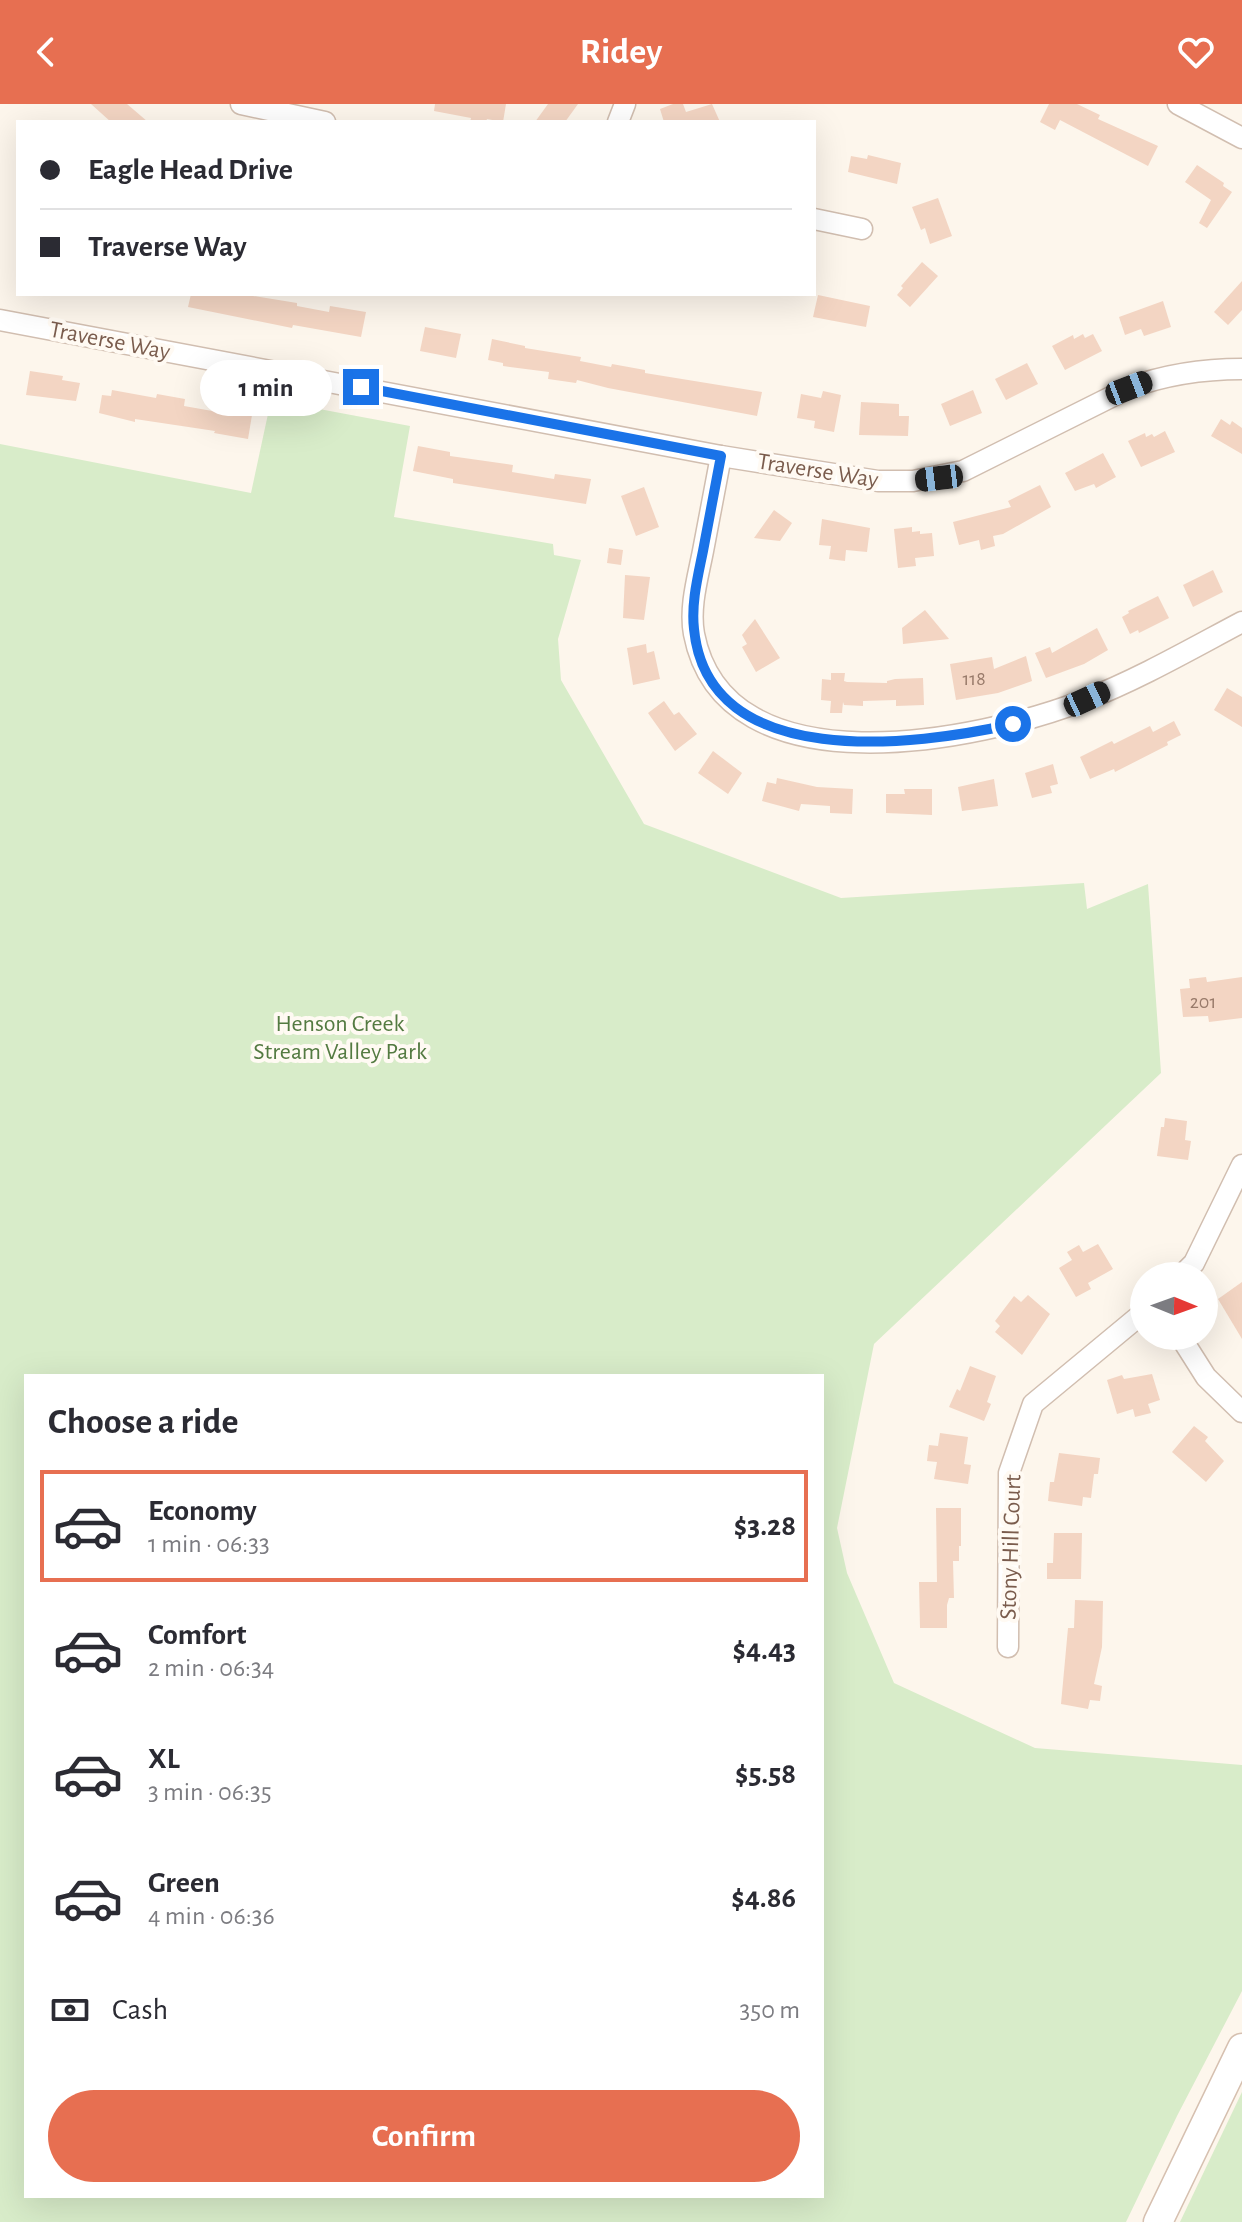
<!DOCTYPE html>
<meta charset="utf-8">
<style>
:root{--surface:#fff;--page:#f7f7f7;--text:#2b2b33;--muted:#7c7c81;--line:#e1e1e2;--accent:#e76f51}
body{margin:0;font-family:"Alegreya Sans",sans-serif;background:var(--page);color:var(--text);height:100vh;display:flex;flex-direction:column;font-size:30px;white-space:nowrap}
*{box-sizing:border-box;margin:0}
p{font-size:26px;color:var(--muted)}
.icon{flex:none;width:44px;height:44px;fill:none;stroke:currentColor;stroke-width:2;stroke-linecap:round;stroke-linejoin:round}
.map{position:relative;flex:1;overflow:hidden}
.drawer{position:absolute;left:24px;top:1270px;width:800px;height:824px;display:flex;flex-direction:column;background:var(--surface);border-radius:0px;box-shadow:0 8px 32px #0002}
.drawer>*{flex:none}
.top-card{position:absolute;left:16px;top:16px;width:800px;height:176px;border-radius:0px;box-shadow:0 8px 32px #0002;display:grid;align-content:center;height:176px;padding:0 24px;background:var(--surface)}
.needle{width:52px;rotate:91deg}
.buttons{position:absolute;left:1130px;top:1158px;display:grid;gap:16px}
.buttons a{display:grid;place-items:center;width:88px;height:88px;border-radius:50%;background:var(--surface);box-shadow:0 8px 32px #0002;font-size:40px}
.end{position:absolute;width:36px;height:36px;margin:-18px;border:10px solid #1a73e8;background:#fff;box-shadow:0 0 0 4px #fff}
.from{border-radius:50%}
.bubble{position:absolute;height:56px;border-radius:28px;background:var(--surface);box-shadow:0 8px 32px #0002;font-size:26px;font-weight:700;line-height:56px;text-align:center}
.car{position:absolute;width:24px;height:48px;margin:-24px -12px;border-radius:10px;box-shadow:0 0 6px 2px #0007;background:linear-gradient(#222 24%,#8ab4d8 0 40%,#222 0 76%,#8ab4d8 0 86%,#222 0)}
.top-card b{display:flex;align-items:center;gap:28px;height:76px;font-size:30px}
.top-card b+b{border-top:2px solid var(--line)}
.top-card i{width:20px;height:20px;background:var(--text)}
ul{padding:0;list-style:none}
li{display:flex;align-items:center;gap:24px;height:112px;margin:0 16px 12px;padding:0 8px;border:4px solid transparent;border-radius:0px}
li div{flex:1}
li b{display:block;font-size:30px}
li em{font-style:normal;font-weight:700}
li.selected{border-color:var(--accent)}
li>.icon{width:72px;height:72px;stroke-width:1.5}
h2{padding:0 24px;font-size:36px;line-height:96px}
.pay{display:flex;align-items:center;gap:20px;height:88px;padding:0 24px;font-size:30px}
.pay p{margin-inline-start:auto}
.cta{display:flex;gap:16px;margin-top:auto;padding:16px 24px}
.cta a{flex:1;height:92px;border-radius:48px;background:var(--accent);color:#fff;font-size:32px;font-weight:700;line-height:92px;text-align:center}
header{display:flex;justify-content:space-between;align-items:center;height:104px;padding:0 24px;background:var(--accent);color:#fff;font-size:36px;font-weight:700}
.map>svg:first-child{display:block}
.green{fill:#d8ecc9;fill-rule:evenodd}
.building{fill:#f3d5c3}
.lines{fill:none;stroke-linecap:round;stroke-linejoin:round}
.minor-casing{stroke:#d1beb0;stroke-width:23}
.secondary-casing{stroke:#d6c0b0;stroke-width:31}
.minor{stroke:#fff;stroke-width:20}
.secondary{stroke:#fff;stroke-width:28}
.route{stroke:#1a73e8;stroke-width:10}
.labels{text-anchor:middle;stroke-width:8;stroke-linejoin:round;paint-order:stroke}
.number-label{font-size:20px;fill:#987a6a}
.street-label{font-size:24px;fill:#7a5c4d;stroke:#fffaf3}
.park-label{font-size:24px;fill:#537a41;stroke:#fffaf3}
</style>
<header><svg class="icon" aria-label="back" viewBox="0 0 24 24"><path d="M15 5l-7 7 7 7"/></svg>Ridey<svg class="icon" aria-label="heart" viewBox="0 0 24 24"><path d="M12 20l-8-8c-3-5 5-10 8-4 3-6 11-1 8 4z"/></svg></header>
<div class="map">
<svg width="1242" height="2118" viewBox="0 0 1242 2118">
<rect width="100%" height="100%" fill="#fdf6ec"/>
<g class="green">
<path d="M271,296L410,322L394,413L553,440L554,451L581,456L558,535L561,576L644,720L841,794L1084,779L1087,805L1148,780L1161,969L874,1240L837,1424L847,1469L894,1579L1035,1644L1242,1661V1887L1177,2012L1126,2118H0V340L251,389ZM822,1272V2092H26V1272Z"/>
<polygon points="1242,1988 1242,2118 1180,2118"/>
</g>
<g class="building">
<polygon points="91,0 127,0 148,18 111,18"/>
<polygon points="435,0 506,0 503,18 487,15 486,18 470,18 471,14 434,7"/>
<polygon points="548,0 578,0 565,18 535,18"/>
<polygon points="673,0 683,0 686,8 712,0 720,18 664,18 660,5"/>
<polygon points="1049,0 1077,0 1100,11 1098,15 1158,42 1148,62 1060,16 1055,26 1040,18"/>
<polygon points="868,51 901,59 897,80 848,68 851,52 867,55"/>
<polygon points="1197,61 1224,79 1223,82 1232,88 1207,124 1199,119 1211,96 1185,78"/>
<polygon points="938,94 952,132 930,140 925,124 921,126 912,103"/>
<polygon points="922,158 938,172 910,203 897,191 903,184 901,182"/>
<polygon points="1242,177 1242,206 1228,221 1214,208"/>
<polygon points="191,190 241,190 297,199 297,202 329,208 330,202 366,208 361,233 293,221 292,224 188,203"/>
<polygon points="818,191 870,202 866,223 813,213"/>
<polygon points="1163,197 1171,223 1144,232 1141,225 1125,231 1119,213"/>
<polygon points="425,223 461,230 456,254 420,247"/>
<polygon points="1083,230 1085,234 1093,230 1102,247 1065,266 1052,242 1073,231 1074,235"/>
<polygon points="492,235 525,242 525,244 581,253 580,257 611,263 612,260 645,266 645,269 762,288 757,312 608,284 577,276 576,279 548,275 549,268 503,262 503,259 488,256"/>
<polygon points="1027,259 1038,280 1006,296 995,275"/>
<polygon points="30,267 63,272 62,276 80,279 76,297 26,291"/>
<polygon points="112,286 156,294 157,290 185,295 184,302 218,308 219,305 252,311 248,335 214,329 215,327 135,315 135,318 99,309 102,291 111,292"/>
<polygon points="973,286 982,309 950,322 941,300"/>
<polygon points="823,287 841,291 834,328 814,324 815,317 797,314 801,290 821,294"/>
<polygon points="861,298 899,300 899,312 909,312 908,332 859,331"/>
<polygon points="1221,315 1230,321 1232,317 1242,324 1242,350 1211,332"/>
<polygon points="1165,327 1175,348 1141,363 1128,337 1145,329 1146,333 1152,330 1154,333"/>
<polygon points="418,342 450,348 450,352 513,361 512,368 554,375 555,370 591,375 586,400 453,379 453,375 413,367"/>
<polygon points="1103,349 1116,373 1096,384 1094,380 1075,387 1065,369"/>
<polygon points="1040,381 1051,403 1003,430 993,432 995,442 981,446 979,436 959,441 953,418 1011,403 1008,397"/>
<polygon points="644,383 659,423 636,432 621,392"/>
<polygon points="774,406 792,419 780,437 754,434"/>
<polygon points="822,415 870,424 867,448 846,446 845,457 829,455 831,442 819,441"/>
<polygon points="912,423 912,428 920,427 920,430 932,429 934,452 915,454 916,462 898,464 894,425"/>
<polygon points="609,444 623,446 621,461 607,459"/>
<polygon points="1213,466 1223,488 1193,503 1183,481"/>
<polygon points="625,471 650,473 644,516 623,514"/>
<polygon points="1158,492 1169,514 1139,529 1138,526 1130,530 1122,513 1129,509 1128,507"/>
<polygon points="925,506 949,535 903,540 902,524"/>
<polygon points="755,515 780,554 756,568 742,543 747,540 742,531"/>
<polygon points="1097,524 1108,546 1084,560 1046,574 1035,549 1050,543 1052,549"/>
<polygon points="646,540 647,549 654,547 660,575 633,581 627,544"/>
<polygon points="1026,552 1032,577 998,589 956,596 950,560 992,553 994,565"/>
<polygon points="831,569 845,569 844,577 847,578 887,579 887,577 895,575 923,574 924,601 896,602 896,596 863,597 863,602 844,601 843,598 842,609 830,609 831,597 821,596 822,575 831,576"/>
<polygon points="1227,584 1242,593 1242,623 1214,606"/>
<polygon points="664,597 674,611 679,608 697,630 675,647 648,609"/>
<polygon points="1174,617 1181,631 1167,638 1168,641 1115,668 1114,665 1090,675 1080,653 1112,637 1114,640 1150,622 1153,628"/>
<polygon points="713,647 742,669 728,690 698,669"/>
<polygon points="1053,660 1058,680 1050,682 1052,689 1032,694 1025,669"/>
<polygon points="777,674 817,683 853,685 852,710 830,709 830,702 801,700 799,707 762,697 767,678 776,680"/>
<polygon points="994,675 998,702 962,707 958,683"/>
<polygon points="904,685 932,685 932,711 886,709 886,690 905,690"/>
<polygon points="1206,873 1207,878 1242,873 1242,914 1209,918 1208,912 1183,913 1180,885 1190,884 1189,875"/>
<polygon points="1165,1014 1187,1017 1185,1036 1191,1037 1188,1056 1157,1052 1161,1023 1164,1023"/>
<polygon points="1098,1140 1113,1165 1088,1179 1091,1185 1076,1193 1059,1164 1072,1156 1067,1148 1079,1141 1083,1148"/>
<polygon points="1242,1178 1242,1235 1218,1195"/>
<polygon points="1028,1191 1050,1210 1022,1251 995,1228 1000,1222 995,1217 1014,1192 1021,1198"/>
<polygon points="970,1262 996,1272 987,1298 991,1300 984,1317 949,1303 957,1285 960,1287"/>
<polygon points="1152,1270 1160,1296 1148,1300 1151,1309 1135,1313 1133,1305 1117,1310 1107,1276 1122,1271 1124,1275"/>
<polygon points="1194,1322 1208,1333 1205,1337 1224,1357 1206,1378 1172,1348"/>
<polygon points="940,1329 968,1333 964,1360 971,1361 968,1380 934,1375 937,1358 927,1357 929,1341 938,1342"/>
<polygon points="1059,1349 1100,1354 1098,1370 1094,1370 1091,1394 1083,1393 1082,1402 1048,1397 1050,1378 1054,1378"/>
<polygon points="936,1404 961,1404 961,1442 959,1442 959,1457 953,1457 954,1494 949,1494 947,1501 947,1524 920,1524 919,1478 937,1478"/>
<polygon points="1054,1429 1082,1429 1081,1475 1047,1475 1047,1459 1053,1459"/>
<polygon points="1075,1496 1103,1497 1102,1543 1094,1580 1102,1582 1100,1597 1090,1596 1088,1605 1061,1600 1068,1524 1074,1524"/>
</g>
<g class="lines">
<defs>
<g id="minor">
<polyline points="241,0 325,18"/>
<polyline points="1178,0 1242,34"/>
<polyline points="618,18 625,0"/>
<polyline points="814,115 862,125"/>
<path d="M0,216L721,352L878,377H913L963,367L1129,284C1167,270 1202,265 1242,265"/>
<path d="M721,352C715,383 709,415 703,447C698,473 689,503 694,530C725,690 980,637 1085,596C1139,575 1191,545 1242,518"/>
<polyline points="1181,1172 1194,1159 1242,1061"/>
<polyline points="1180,1232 1206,1273 1242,1308"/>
<polyline points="1008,1543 1009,1369 1033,1300 1144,1208"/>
</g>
<polyline id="secondary" points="1158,2118 1242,1944"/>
</defs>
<use href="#minor" class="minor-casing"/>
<use href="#secondary" class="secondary-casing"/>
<use href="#minor" class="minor"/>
<use href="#secondary" class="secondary"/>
</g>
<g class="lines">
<path class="route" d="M361,283L721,352C715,383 709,415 703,447C698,472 691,499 694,525C708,669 916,642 1013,620"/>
</g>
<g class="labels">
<g class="number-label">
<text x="974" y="581">118</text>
<text x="1203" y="904">201</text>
</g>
<g class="street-label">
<text transform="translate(110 236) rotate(11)" y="8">Traverse Way</text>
<text transform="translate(818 366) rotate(9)" y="8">Traverse Way</text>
<text transform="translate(1010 1443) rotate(-88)" y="8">Stony Hill Court</text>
</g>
<g class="park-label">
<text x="340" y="927">Henson Creek<tspan x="340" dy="28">Stream Valley Park</tspan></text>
</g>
</g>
</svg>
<div class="buttons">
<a><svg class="needle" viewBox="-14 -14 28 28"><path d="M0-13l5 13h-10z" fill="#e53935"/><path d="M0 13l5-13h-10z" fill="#7c7c81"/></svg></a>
</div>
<i class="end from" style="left:1013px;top:620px"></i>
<i class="end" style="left:361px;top:283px"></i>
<div class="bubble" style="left:200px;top:256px;width:132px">1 min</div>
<i class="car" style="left:1129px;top:284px;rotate:69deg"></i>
<i class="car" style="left:939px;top:374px;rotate:263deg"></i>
<i class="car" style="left:1087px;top:595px;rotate:65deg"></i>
<div class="top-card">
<b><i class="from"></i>Eagle Head Drive</b>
<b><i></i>Traverse Way</b>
</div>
<section class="drawer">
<h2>Choose a ride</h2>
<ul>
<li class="selected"><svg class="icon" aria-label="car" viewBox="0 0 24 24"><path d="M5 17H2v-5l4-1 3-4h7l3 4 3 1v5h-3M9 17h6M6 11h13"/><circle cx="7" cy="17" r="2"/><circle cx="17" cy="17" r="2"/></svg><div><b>Economy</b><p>1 min · 06:33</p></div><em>$3.28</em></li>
<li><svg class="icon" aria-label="car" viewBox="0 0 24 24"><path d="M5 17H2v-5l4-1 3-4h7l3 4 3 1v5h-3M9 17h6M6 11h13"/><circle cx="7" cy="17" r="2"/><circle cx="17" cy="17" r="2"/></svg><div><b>Comfort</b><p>2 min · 06:34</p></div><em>$4.43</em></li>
<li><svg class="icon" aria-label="car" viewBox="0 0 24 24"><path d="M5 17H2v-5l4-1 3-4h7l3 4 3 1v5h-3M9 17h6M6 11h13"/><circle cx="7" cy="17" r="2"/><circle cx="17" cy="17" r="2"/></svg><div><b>XL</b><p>3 min · 06:35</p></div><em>$5.58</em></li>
<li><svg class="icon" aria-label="car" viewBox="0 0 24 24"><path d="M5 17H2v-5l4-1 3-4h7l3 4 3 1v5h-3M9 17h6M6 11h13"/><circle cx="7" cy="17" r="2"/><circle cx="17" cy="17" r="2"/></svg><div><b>Green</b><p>4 min · 06:36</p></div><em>$4.86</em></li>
</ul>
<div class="pay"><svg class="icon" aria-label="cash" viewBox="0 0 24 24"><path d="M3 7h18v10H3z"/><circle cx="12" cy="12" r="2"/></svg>Cash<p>350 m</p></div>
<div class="cta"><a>Confirm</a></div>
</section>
</div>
